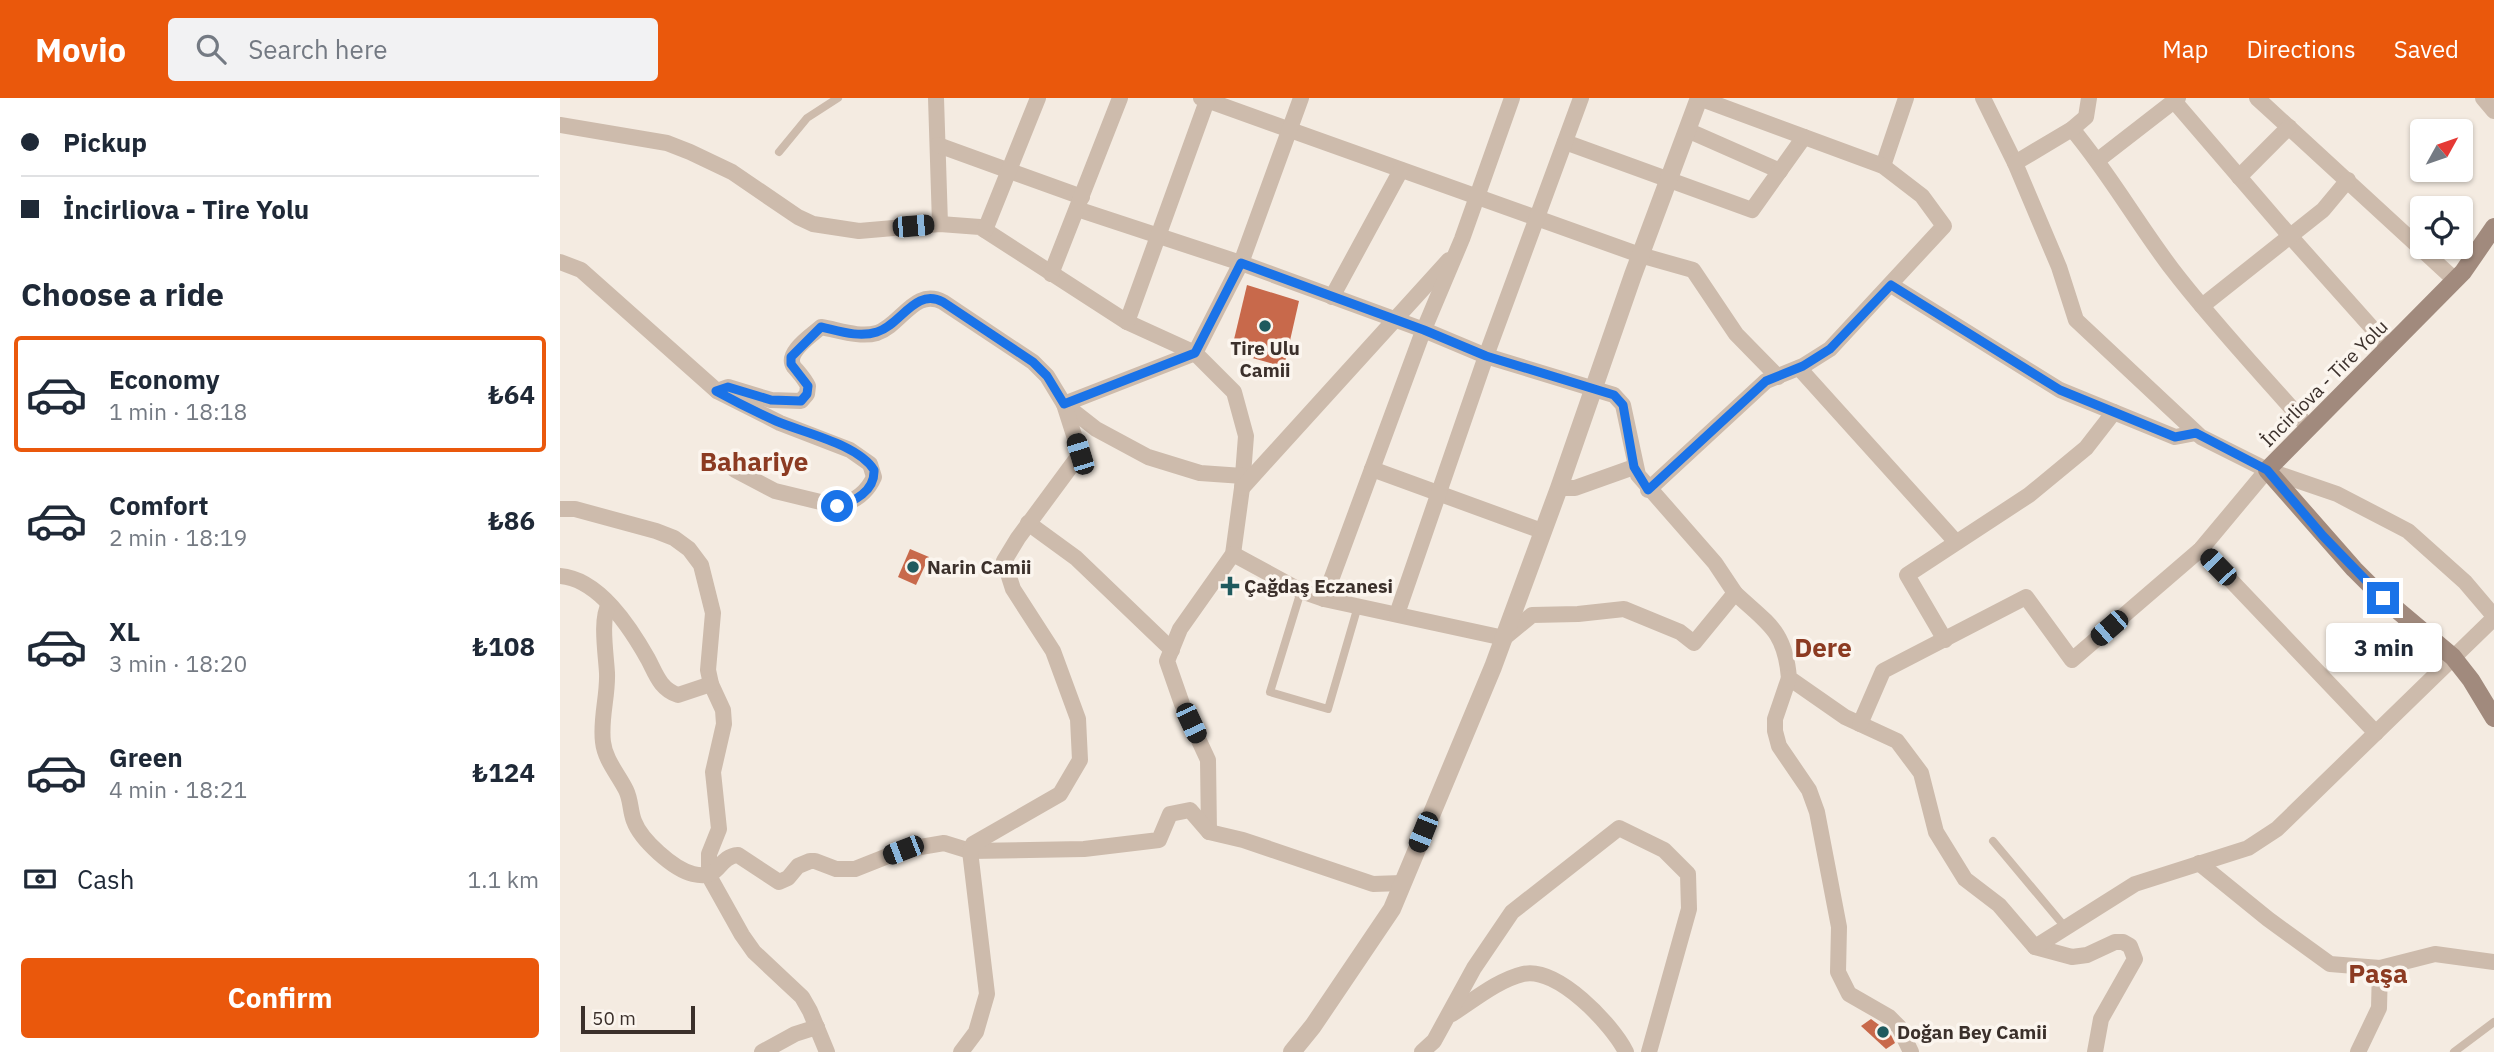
<!DOCTYPE html>
<meta charset="utf-8">
<style>
:root{--surface:#fff;--page:#f2f2f3;--text:#1f2937;--muted:#747a83;--line:#e0e1e3;--accent:#ea580c}
body{margin:0;font-family:"IBM Plex Sans",sans-serif;background:var(--page);color:var(--text);height:100vh;display:flex;flex-direction:column;font-size:26px;white-space:nowrap}
*{box-sizing:border-box;margin:0}
p{font-size:23px;color:var(--muted)}
.icon{flex:none;width:38px;height:38px;fill:none;stroke:currentColor;stroke-width:2;stroke-linecap:round;stroke-linejoin:round}
.map{position:relative;flex:1;overflow:hidden}
.drawer{display:flex;flex-direction:column;background:var(--surface);width:560px}
.drawer>*{flex:none}
.guide{display:grid;align-content:center;height:154px;padding:0 21px;background:var(--surface)}
.needle{width:46px;rotate:50deg}
.tools{position:absolute;left:1850px;top:21px;display:grid;gap:14px}
.tools a{display:grid;place-items:center;width:63px;height:63px;border-radius:7px;background:var(--surface);box-shadow:0 2px 5px #0004;font-size:35px}
.scale{position:absolute;left:21px;bottom:18px;width:114px;box-sizing:border-box;padding-left:7px;border:4px solid #3b302b;border-top:0;font-size:19px;line-height:24px;white-space:nowrap;color:#3b302b;-webkit-text-stroke:5px #fbf5ee;paint-order:stroke}
.end{position:absolute;width:32px;height:32px;margin:-16px;border:9px solid #1a73e8;background:#fff;box-shadow:0 0 0 4px #fff}
.from{border-radius:50%}
.bubble{position:absolute;height:49px;border-radius:7px;background:var(--surface);box-shadow:0 2px 5px #0004;font-size:23px;font-weight:800;line-height:49px;text-align:center}
.car{position:absolute;width:21px;height:42px;margin:-21px -10px;border-radius:9px;box-shadow:0 0 5px 2px #0007;background:linear-gradient(#222 24%,#8ab4d8 0 40%,#222 0 76%,#8ab4d8 0 86%,#222 0)}
.guide b{display:flex;align-items:center;gap:24px;height:66px;font-size:26px}
.guide b+b{border-top:2px solid var(--line)}
.guide i{width:18px;height:18px;background:var(--text)}
ul{padding:0;list-style:none}
li{display:flex;align-items:center;gap:21px;height:116px;margin:0 14px 10px;padding:0 7px;border:4px solid transparent;border-radius:7px}
li div{flex:1}
li b{display:block;font-size:26px}
li em{font-style:normal;font-weight:800}
li.selected{border-color:var(--accent)}
li>.icon{width:63px;height:63px;stroke-width:1.5}
h2{padding:0 21px;font-size:32px;line-height:84px}
.pay{display:flex;align-items:center;gap:18px;height:77px;padding:0 21px;font-size:26px}
.pay p{margin-inline-start:auto}
.action{display:flex;gap:14px;margin-top:auto;padding:14px 21px}
.action a{flex:1;height:80px;border-radius:7px;background:var(--accent);color:#fff;font-size:28px;font-weight:800;line-height:80px;text-align:center}
header{display:flex;align-items:center;gap:42px;box-sizing:border-box;height:98px;padding:0 35px;background:var(--accent);color:#fff}
header strong{font-size:33px}
nav{display:flex;gap:38px;margin-inline-start:auto;font-size:24px}
.search{width:490px;height:63px;background:var(--page);display:flex;align-items:center;gap:18px;box-sizing:border-box;padding:0 24px;border-radius:7px;color:var(--muted);font-size:26px}
main{display:flex;flex:1;min-height:0}
.map>svg:first-child{display:block}
.building{fill:#c8694b}
.lines{fill:none;stroke-linecap:round;stroke-linejoin:round}
.service{stroke:#cdbbac;stroke-width:8}
.minor{stroke:#cdbbac;stroke-width:16}
.tertiary{stroke:#cdbbac;stroke-width:18}
.secondary{stroke:#a18a7d;stroke-width:18}
.route{stroke:#1a73e8;stroke-width:9}
.poi-dot{fill:#1f5a5e;stroke:#fbf5ee;stroke-width:2.5}
.labels{text-anchor:middle;stroke-width:7;stroke-linejoin:round;paint-order:stroke}
.poi-label{font-size:19px;font-weight:bold;fill:#3b302b;stroke:#fbf5ee;text-anchor:start}
.street-label{font-size:19px;fill:#3b302b;stroke:#fbf5ee}
.district-label{font-size:26px;font-weight:bold;fill:#8c3b22;stroke:#fbf5ee}
</style>
<header>
<strong>Movio</strong>
<div class="search"><svg class="icon" aria-label="search" viewBox="0 0 24 24"><circle cx="10" cy="10" r="6"/><path d="M15 15l6 6"/></svg>Search here</div>
<nav><a>Map</a><a>Directions</a><a>Saved</a></nav>
</header>
<main>
<section class="drawer">
<div class="guide">
<b><i class="from"></i>Pickup</b>
<b><i></i>İncirliova - Tire Yolu</b>
</div>
<h2>Choose a ride</h2>
<ul>
<li class="selected"><svg class="icon" aria-label="car" viewBox="0 0 24 24"><path d="M5 17H2v-5l4-1 3-4h7l3 4 3 1v5h-3M9 17h6M6 11h13"/><circle cx="7" cy="17" r="2"/><circle cx="17" cy="17" r="2"/></svg><div><b>Economy</b><p>1 min · 18:18</p></div><em>₺64</em></li>
<li><svg class="icon" aria-label="car" viewBox="0 0 24 24"><path d="M5 17H2v-5l4-1 3-4h7l3 4 3 1v5h-3M9 17h6M6 11h13"/><circle cx="7" cy="17" r="2"/><circle cx="17" cy="17" r="2"/></svg><div><b>Comfort</b><p>2 min · 18:19</p></div><em>₺86</em></li>
<li><svg class="icon" aria-label="car" viewBox="0 0 24 24"><path d="M5 17H2v-5l4-1 3-4h7l3 4 3 1v5h-3M9 17h6M6 11h13"/><circle cx="7" cy="17" r="2"/><circle cx="17" cy="17" r="2"/></svg><div><b>XL</b><p>3 min · 18:20</p></div><em>₺108</em></li>
<li><svg class="icon" aria-label="car" viewBox="0 0 24 24"><path d="M5 17H2v-5l4-1 3-4h7l3 4 3 1v5h-3M9 17h6M6 11h13"/><circle cx="7" cy="17" r="2"/><circle cx="17" cy="17" r="2"/></svg><div><b>Green</b><p>4 min · 18:21</p></div><em>₺124</em></li>
</ul>
<div class="pay"><svg class="icon" aria-label="cash" viewBox="0 0 24 24"><path d="M3 7h18v10H3z"/><circle cx="12" cy="12" r="2"/></svg>Cash<p>1.1 km</p></div>
<div class="action"><a>Confirm</a></div>
</section>
<div class="map">
<svg width="1934" height="954" viewBox="0 0 1934 954">
<rect width="100%" height="100%" fill="#f4ebe1"/>
<g class="building">
<polygon points="687,187 739,203 724,269 671,254"/>
<polygon points="350,451 369,459 356,487 338,479"/>
<polygon points="1311,921 1330,935 1335,945 1326,951 1301,928"/>
</g>
<g class="lines">
<g class="service">
<polyline points="219,54 247,20 278,0"/>
<polyline points="741,493 710,594 768,611 798,508"/>
<polyline points="1433,743 1505,829"/>
<polyline points="1894,954 1934,924"/>
</g>
<g class="minor">
<polyline points="376,0 380,126"/>
<polyline points="641,0 1080,157 1133,172 1176,236 1218,279"/>
<polyline points="1423,0 1455,65 1499,169 1516,222 1641,339 1707,372 1777,396 1848,433 1905,484 1934,518"/>
<polyline points="1697,0 1895,182"/>
<polyline points="1923,0 1934,13"/>
<polyline points="1614,3 1730,138 1829,249"/>
<polyline points="0,27 107,45 130,54 172,74 238,119 253,126 299,133 380,126 420,129 567,224 635,255 674,294 686,338 682,390 673,456 620,531 607,563 622,606 648,662 649,734"/>
<path d="M1512,31C1549,75 1577,125 1612,171C1654,226 1703,277 1749,330"/>
<polyline points="1127,32 1220,73"/>
<polyline points="1005,44 1192,112 1244,39"/>
<polyline points="378,47 522,99"/>
<polyline points="1538,62 1618,0"/>
<polyline points="1455,65 1512,31 1526,19 1529,0"/>
<polyline points="1323,68 1346,0"/>
<polyline points="1679,79 1729,29"/>
<polyline points="517,111 681,165 864,232 926,258 1054,297 1063,307 1078,377 1155,465 1175,495"/>
<polyline points="425,132 478,0"/>
<path d="M0,164L21,172L157,293L220,325L290,352L310,366L314,379C307,395 294,404 277,408L215,393L175,372"/>
<polyline points="491,176 560,0"/>
<polyline points="1331,187 1500,292 1615,339 1636,335"/>
<polyline points="772,199 841,72"/>
<polyline points="1642,208 1763,112 1788,82"/>
<polyline points="567,224 648,0"/>
<polyline points="1239,270 1396,444"/>
<path d="M157,293L168,289L211,302L241,303L247,296L248,288C244,280 239,275 234,269C224,255 252,237 261,229C279,232 299,240 317,235C341,227 355,189 383,204L473,264L487,278L504,306L536,331L588,359L640,375L683,378"/>
<polyline points="812,371 982,433"/>
<polyline points="682,390 889,162"/>
<polyline points="999,390 1015,390 1074,369"/>
<polyline points="1088,392 1206,283 1243,268 1270,251 1384,128 1362,98 1323,68 1139,0"/>
<polyline points="0,411 15,411 96,433 114,440 129,451 141,467 153,515 148,572 151,586 163,612 164,626 153,674 159,731 149,756 149,778 182,837 194,854 242,899 250,913 267,954"/>
<polyline points="468,425 516,460 612,552"/>
<polyline points="1641,451 1816,635"/>
<path d="M673,456L741,493L764,501L944,540L972,517L1018,516L1064,511L1120,534L1134,545L1175,495C1208,526 1225,532 1229,580L1285,619L1337,643L1361,675L1376,734L1405,781L1439,807L1475,849L1512,859L1527,857L1555,844H1563L1570,848L1575,861L1541,921L1535,954"/>
<path d="M0,478C39,481 70,529 88,561C96,576 100,591 118,597L151,586"/>
<polyline points="764,501 862,236 902,141 952,0"/>
<path d="M49,506C40,521 46,556 47,575C48,598 40,621 43,644C45,662 58,676 66,692C71,702 70,713 74,723C81,742 113,771 133,776C162,783 156,759 178,757L219,784L228,780L238,768L250,763H255L276,771H295L343,752L384,745L410,753L524,751L599,742L610,716L630,712L649,734L683,742L813,786L842,785"/>
<polyline points="837,516 926,258 1021,0"/>
<polyline points="1385,542 1347,477 1469,397 1526,350 1554,314"/>
<polyline points="1229,580 1215,621 1215,633 1219,648 1249,692 1257,714 1279,829 1278,874 1289,896 1329,919 1339,929 1351,954"/>
<polyline points="1300,626 1323,573 1466,499 1512,562 1641,451 1707,372"/>
<polyline points="1639,765 1708,821 1770,866 1820,870 1875,856 1934,864"/>
<polyline points="1475,849 1575,786 1688,750 1717,731 1934,520"/>
<path d="M892,916C914,902 938,882 963,876C997,868 1052,926 1066,954"/>
<polyline points="202,954 235,936 257,929"/>
<polyline points="401,954 416,934 427,896 410,753 413,746 500,696 520,662 518,621 493,553 453,491 444,463 458,440 520,356 504,306 635,255 681,165 741,0"/>
<polyline points="862,954 874,943 914,870 952,814 1059,730 1104,752 1128,776 1129,811 1089,954"/>
<polyline points="1798,954 1819,910 1820,870"/>
</g>
<polyline class="tertiary" points="732,954 753,928 832,811 933,569 999,390 1073,177 1139,0"/>
<polyline class="secondary" points="1934,129 1903,174 1707,372 1794,471 1823,500 1893,559 1911,582 1934,620"/>
</g>
<g class="lines">
<path class="route" d="M277,408C294,404 315,393 314,372C298,346 244,335 216,323C196,314 176,304 156,293L168,289L211,302L241,303L247,296L248,288L231,266V259L261,229C279,233 299,240 317,234C341,227 355,189 383,204L473,264L487,278L504,306L635,255L681,165L864,232L926,258L1054,297L1063,307L1074,369L1088,392L1206,283L1243,268L1270,251L1331,187L1500,292L1615,339L1636,335L1707,372L1763,438L1823,500"/>
</g>
<g class="poi-dot">
<circle cx="705" cy="228" r="7"/>
<circle cx="353" cy="469" r="7"/>
<path d="M666.5 477.5h7v7h7v7h-7v7h-7v-7h-7v-7h7z"/>
<circle cx="1323" cy="934" r="7"/>
</g>
<g class="labels">
<g class="poi-label">
<text x="705" y="257" text-anchor="middle">Tire Ulu<tspan x="705" dy="22">Camii</tspan></text>
<text x="367" y="476">Narin Camii</text>
<text x="684" y="495">Çağdaş Eczanesi</text>
<text x="1337" y="941">Doğan Bey Camii</text>
</g>
<g class="street-label">
<text transform="translate(1764 285) rotate(-45)" y="7">İncirliova - Tire Yolu</text>
</g>
<g class="district-label">
<text x="194" y="373">Bahariye</text>
<text x="1263" y="559">Dere</text>
<text x="1818" y="885">Paşa</text>
</g>
</g>
</svg>
<div class="tools">
<a><svg class="needle" viewBox="-14 -14 28 28"><path d="M0-13l5 13h-10z" fill="#e53935"/><path d="M0 13l5-13h-10z" fill="#747a83"/></svg></a>
<a><svg class="icon" aria-label="locate" viewBox="0 0 24 24"><circle cx="12" cy="12" r="6"/><path d="M12 2v4M12 18v4M2 12h4M18 12h4"/></svg></a>
</div>
<div class="scale">50 m</div>
<i class="end from" style="left:277px;top:408px"></i>
<i class="end" style="left:1823px;top:500px"></i>
<div class="bubble" style="left:1766px;top:525px;width:116px">3 min</div>
<i class="car" style="left:353px;top:128px;rotate:85deg"></i>
<i class="car" style="left:520px;top:356px;rotate:343deg"></i>
<i class="car" style="left:1658px;top:469px;rotate:316deg"></i>
<i class="car" style="left:1549px;top:530px;rotate:229deg"></i>
<i class="car" style="left:631px;top:625px;rotate:155deg"></i>
<i class="car" style="left:863px;top:734px;rotate:202deg"></i>
<i class="car" style="left:343px;top:752px;rotate:249deg"></i>
</div>
</main>
